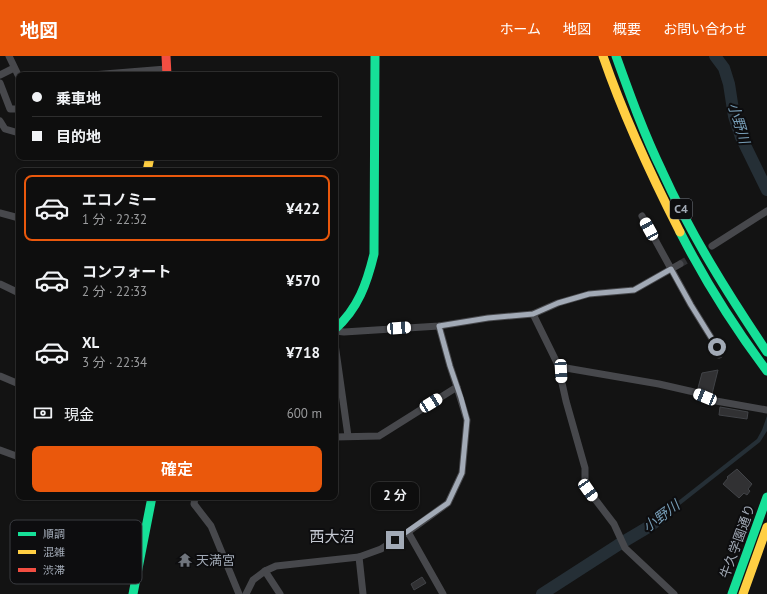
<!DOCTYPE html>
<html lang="ja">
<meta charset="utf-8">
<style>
:root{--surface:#0e0e0e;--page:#171717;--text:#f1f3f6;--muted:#9b9c9e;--line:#2e2e2e;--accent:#ea580c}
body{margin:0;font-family:"PT Sans","Noto Sans JP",sans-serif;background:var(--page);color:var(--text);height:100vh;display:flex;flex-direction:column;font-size:15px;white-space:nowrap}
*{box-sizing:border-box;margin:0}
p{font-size:13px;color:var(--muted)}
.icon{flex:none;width:22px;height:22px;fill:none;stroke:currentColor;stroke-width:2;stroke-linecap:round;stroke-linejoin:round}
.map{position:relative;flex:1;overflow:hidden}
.drawer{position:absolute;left:16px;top:112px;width:322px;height:332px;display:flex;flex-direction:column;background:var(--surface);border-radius:8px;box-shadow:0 1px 3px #0004,0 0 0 1px var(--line)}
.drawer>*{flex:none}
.guide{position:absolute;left:16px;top:16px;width:322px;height:88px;border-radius:8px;box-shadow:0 1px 3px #0004,0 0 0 1px var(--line);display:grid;align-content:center;height:88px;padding:0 16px;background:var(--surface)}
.end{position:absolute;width:18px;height:18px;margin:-9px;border:5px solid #a2aab6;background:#111;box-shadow:0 0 0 2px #111}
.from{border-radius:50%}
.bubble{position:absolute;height:28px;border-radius:8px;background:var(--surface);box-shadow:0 1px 3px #0004,0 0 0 1px var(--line);font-size:13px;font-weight:600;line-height:28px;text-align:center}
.car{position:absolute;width:12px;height:24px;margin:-12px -6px;border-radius:5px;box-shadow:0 0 3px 1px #0007;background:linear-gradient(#fff 24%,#345 0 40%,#fff 0 76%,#345 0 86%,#fff 0)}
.guide b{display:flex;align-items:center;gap:14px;height:38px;font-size:15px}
.guide b+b{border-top:1px solid var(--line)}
.guide i{width:10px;height:10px;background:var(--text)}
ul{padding:7px 0 0;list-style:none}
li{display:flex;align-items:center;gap:12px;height:66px;margin:0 8px 6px;padding:0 8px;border:2px solid transparent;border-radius:8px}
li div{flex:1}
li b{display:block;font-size:15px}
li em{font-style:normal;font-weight:600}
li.on{border-color:var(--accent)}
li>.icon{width:36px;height:36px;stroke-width:1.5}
.pay{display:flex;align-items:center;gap:10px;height:44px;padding:0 16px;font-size:15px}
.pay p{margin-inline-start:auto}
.action{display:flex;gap:8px;margin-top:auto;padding:8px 16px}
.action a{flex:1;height:46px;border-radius:8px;background:var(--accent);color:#fff;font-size:16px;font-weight:600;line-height:46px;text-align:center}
header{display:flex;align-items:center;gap:24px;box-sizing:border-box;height:56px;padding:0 20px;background:var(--accent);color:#fff}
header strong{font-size:19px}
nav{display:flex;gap:22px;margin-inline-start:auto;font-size:14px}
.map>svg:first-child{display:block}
.water{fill:#252f36}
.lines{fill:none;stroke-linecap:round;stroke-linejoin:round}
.river{stroke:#252f36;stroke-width:12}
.building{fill:#313133;stroke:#414347}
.street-tunnel{stroke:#303134;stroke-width:7;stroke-dasharray:7 3.5;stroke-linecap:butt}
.street{stroke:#47484c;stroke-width:7}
.fast{stroke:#16e098;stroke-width:9}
.slow{stroke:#ffcf43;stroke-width:9}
.jam{stroke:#f24e42;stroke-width:9}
.route{stroke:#a2aab6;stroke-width:5}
.labels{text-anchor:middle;stroke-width:4;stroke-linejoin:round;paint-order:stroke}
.shield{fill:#0d0d0f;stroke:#757b84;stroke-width:1}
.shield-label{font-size:12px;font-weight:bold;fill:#a2aab6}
.street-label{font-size:13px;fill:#a2aab6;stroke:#0d0d0f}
.poi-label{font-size:13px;fill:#a2aab6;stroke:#0d0d0f;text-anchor:start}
.water-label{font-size:14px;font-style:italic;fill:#769cb5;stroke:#0d0d0f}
.quarter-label{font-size:15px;fill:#c4c8d1;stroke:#0d0d0f}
.key{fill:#0d0d0f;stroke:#3a3c41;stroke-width:1}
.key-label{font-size:11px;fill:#a2aab6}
</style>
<header>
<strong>地図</strong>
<nav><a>ホーム</a><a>地図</a><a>概要</a><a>お問い合わせ</a></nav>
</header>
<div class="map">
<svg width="767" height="538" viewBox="0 0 767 538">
<rect width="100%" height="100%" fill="#131313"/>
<polygon class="water" points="767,360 767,375 760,386 652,471 649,468 757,383 762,374"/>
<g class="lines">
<g class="river">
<polyline points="715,0 724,12 729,28 734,60 741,81 767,134"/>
<polyline points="542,538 618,489 650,470 663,460"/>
</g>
</g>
<g class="building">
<polygon points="718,314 712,338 698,332 702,317"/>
<polygon points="720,351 748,356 747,363 719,359"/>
<polygon points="737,413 752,428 748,433 750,435 747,439 744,437 739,442 723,428 728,422 727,421"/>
<polygon points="422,521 426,527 414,534 411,528"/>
</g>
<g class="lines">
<polyline class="street-tunnel" points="680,208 695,199"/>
<g class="street">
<polyline points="9,0 19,21"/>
<polyline points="0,19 14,12"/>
<polyline points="92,19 166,13"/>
<polyline points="0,27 10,53 19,53"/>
<polyline points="0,65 5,73 19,77"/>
<polyline points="141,101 149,103"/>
<polyline points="0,157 19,162"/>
<polyline points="642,160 691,249 717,291 719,299"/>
<polyline points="712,190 767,155"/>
<polyline points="0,228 19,237"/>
<polyline points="533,258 561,315 562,327 566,345 585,412 585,425 588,434 614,468 625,492 674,538"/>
<polyline points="335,275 344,276 439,270 488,262 533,258 558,247 589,238 634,234 680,208"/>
<polyline points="335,288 348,380"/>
<polyline points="559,308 566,312 659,328 694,336 716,345 767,354"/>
<polyline points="0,320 19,328"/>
<polyline points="335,381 379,380 457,331 450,310 439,270"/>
<polyline points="0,394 19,401"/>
<polyline points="195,441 194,448 211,470 239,538"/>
<polyline points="408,476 443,538"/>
<polyline points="359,501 363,538"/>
<polyline points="265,515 276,510 359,501 381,493 408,476 448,447 462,417 467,364 457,331"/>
<polyline points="246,538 253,524 265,515 280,538"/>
</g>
<g class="fast">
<path d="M616,0C630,39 644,78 662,115C691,179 728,238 767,296"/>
<path d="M680,176C705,225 734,271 767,315"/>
<path d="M335,273C358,253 367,227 374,198L375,0"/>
<polyline points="133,538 152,441"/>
<polyline points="732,538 767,441"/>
</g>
<g class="slow">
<path d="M603,0C624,61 651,119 680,176"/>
<polyline points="147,115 150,101"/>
<polyline points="743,538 767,471"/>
</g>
<polyline class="jam" points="166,0 167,19"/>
</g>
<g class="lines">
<polyline class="route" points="395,484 448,447 462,417 467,364 461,342 450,310 439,270 488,262 533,258 558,247 589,238 634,234 671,213 691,249 717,291"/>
</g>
<defs>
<symbol id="temple-bare" viewBox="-9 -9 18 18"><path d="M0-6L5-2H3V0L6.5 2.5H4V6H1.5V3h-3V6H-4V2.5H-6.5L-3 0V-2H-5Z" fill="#70757d" stroke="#0d0d0f" stroke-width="2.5" paint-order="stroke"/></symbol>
</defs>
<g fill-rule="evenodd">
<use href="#temple-bare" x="175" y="494" width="20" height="20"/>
</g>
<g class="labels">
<rect class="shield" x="670" y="143" width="22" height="20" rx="3"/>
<g class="shield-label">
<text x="681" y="157">C4</text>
</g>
<g class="street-label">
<text transform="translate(737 485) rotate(-70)" y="5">牛久学園通り</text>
</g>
<g class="poi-label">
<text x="196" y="509">天満宮</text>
</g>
<g class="water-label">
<text transform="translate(739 67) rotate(73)" y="5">小野川</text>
<text transform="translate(661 460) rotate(-37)" y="5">小野川</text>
</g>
<g class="quarter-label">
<text x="332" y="486">西大沼</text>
</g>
</g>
<rect x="10" y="464" width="132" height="64" rx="6" class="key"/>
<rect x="18" y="476" width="18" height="4" fill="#16e098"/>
<rect x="18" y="494" width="18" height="4" fill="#ffcf43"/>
<rect x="18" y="512" width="18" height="4" fill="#f24e42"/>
<g class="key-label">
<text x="43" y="482">順調</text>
<text x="43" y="500">混雑</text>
<text x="43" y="518">渋滞</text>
</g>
</svg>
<i class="end from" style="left:717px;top:291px"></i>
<i class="end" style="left:395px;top:484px"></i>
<div class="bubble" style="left:371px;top:426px;width:48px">2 分</div>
<i class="car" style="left:649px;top:173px;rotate:331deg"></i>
<i class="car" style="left:399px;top:272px;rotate:86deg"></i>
<i class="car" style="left:561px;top:315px;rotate:177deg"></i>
<i class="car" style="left:705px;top:341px;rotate:292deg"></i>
<i class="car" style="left:431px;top:347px;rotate:58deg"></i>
<i class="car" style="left:588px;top:434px;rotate:145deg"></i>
<div class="guide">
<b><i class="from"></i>乗車地</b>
<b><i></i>目的地</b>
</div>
<section class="drawer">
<ul>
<li class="on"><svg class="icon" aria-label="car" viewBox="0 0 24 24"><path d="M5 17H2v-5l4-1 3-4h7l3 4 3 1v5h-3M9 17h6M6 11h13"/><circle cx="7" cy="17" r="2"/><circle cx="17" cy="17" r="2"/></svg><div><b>エコノミー</b><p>1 分 · 22:32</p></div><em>¥422</em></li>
<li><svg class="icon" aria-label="car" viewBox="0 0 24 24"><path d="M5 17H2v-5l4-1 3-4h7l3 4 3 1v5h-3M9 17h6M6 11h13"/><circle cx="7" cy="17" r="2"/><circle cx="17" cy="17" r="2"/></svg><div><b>コンフォート</b><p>2 分 · 22:33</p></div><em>¥570</em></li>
<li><svg class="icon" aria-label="car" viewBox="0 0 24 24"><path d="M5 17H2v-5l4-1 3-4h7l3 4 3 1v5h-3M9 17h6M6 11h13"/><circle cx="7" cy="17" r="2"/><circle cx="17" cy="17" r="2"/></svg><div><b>XL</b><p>3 分 · 22:34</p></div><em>¥718</em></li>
</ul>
<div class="pay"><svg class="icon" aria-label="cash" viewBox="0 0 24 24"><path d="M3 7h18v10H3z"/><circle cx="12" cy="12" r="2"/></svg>現金<p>600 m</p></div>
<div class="action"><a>確定</a></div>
</section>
</div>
